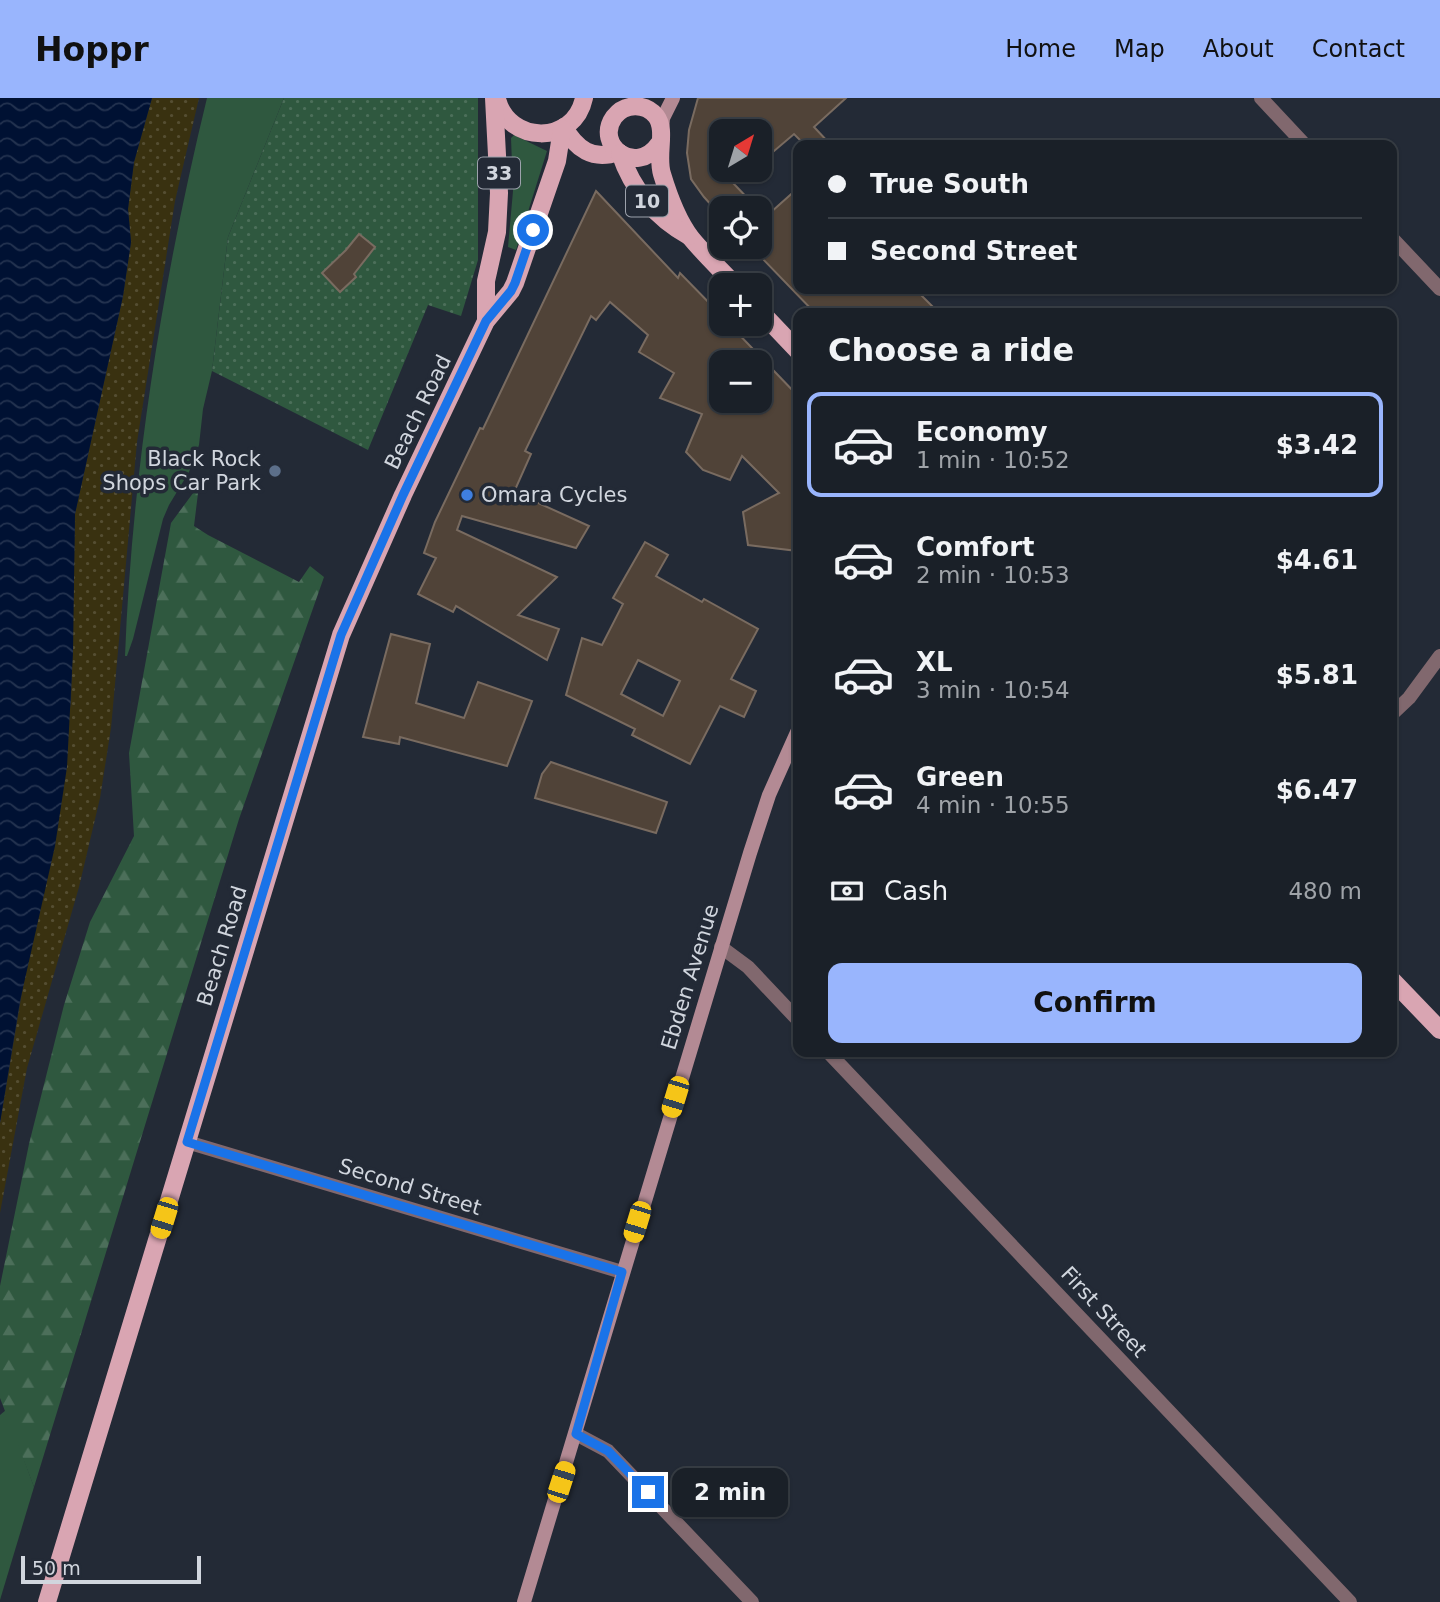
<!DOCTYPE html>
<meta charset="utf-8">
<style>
:root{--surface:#1a2028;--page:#272d34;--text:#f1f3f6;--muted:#9fa3a8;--line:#383e45;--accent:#99b5fd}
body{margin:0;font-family:"DejaVu Sans",sans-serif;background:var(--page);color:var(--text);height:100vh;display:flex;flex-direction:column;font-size:26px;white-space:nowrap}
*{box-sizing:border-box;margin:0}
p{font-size:23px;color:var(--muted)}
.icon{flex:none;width:38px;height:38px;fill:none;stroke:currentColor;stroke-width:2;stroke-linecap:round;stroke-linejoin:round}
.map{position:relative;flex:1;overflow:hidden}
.side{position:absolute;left:793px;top:210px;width:604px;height:749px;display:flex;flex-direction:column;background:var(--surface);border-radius:14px;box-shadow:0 2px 5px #0004,0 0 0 2px var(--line)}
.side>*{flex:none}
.guide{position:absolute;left:793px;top:42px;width:604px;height:154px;border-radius:14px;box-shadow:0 2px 5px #0004,0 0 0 2px var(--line);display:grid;align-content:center;height:154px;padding:0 35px;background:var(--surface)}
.needle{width:46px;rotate:38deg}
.tools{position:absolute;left:709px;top:21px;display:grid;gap:14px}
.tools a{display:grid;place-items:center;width:63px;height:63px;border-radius:14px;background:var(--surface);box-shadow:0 2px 5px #0004,0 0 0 2px var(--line);font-size:35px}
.scale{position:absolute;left:21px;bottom:18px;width:180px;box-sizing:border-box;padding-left:7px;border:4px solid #d1d6de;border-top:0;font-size:19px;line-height:24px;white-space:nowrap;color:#d1d6de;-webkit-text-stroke:5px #232a36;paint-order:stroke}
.end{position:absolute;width:32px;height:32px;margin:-16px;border:9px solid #1a73e8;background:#fff;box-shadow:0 0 0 4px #fff}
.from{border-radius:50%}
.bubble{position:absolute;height:49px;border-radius:14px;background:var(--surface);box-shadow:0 2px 5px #0004,0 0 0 2px var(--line);font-size:23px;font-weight:600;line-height:49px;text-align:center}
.car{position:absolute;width:21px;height:42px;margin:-21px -10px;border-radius:9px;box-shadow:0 0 5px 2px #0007;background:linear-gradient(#f5c518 24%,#345 0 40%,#f5c518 0 76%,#345 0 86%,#f5c518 0)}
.guide b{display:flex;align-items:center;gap:24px;height:66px;font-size:26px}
.guide b+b{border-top:2px solid var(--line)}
.guide i{width:18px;height:18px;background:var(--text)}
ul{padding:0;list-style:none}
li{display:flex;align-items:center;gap:21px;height:105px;margin:0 14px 10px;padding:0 21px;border:4px solid transparent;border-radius:14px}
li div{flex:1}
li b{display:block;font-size:26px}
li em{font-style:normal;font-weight:600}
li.selected{border-color:var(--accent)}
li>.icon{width:63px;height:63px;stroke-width:1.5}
h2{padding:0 35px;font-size:32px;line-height:84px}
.pay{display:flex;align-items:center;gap:18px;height:77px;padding:0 35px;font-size:26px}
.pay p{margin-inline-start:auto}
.cta{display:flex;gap:14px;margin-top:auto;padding:14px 35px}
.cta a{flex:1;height:80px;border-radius:14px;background:var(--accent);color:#111;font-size:28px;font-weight:600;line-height:80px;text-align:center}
header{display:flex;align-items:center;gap:42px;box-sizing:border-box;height:98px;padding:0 35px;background:var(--accent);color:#111}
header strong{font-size:33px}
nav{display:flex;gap:38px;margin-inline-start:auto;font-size:24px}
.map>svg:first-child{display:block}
.green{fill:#2f583f}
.forest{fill:url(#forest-firs)}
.sand{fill:url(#sand-dots)}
.park{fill:url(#park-dots)}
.water{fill:url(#water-waves)}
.building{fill:#504338;stroke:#796b60;stroke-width:2;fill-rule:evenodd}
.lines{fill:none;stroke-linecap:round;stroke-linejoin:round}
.street{stroke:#81686e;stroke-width:14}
.secondary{stroke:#b38a94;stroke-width:14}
.primary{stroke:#d9a5b2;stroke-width:18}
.route{stroke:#1a73e8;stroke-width:9}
.service-dot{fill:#5c6f8a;stroke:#232a36;stroke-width:2.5}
.shop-dot{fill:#3f7fe0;stroke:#232a36;stroke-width:2.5}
.labels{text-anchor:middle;stroke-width:7;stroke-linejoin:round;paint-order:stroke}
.shield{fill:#232a36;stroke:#9da2ac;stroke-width:2}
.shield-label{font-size:19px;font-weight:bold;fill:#d1d6de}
.street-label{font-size:21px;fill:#d1d6de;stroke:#232a36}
.poi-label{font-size:21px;fill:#d1d6de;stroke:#232a36;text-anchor:end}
</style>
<header>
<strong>Hoppr</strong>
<nav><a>Home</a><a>Map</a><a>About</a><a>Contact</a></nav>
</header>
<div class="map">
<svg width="1440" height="1504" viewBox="0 0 1440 1504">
<defs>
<pattern id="forest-firs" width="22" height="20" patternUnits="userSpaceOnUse" patternTransform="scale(1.75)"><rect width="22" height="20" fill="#2f583f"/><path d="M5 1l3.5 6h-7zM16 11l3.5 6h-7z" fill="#4c6f5a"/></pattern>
<pattern id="sand-dots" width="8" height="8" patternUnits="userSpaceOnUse" patternTransform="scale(1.75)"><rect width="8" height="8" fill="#393110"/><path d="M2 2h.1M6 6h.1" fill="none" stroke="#554e32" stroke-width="1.8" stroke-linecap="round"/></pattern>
<pattern id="park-dots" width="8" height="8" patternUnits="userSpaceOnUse" patternTransform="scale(1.75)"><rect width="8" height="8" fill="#2f583f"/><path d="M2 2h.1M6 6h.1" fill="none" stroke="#4c6f5a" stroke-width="1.8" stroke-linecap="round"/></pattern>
<pattern id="water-waves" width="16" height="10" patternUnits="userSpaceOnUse" patternTransform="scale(1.75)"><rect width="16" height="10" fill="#013"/><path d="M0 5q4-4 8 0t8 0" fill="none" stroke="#243350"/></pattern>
</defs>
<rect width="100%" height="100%" fill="#232a36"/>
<g class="green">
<path d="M207,0H284L228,139L212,273L203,311L199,347L189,374L169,407L163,421L133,541L127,558H125C132,373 163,180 207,0Z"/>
<polygon points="514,37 547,53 516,152 508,149 513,93 511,40"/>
<polygon points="6,1312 34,1389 0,1502 0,1317"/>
</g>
<polygon class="forest" points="199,387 194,428 208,437 299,484 310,468 324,479 239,721 34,1389 0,1300 0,1188 29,1046 64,907 90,824 134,738 129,655 171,425"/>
<polygon class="sand" points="152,0 199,0 175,103 137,344 111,630 100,700 79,789 27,970 0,1115 0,1025 71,604 75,416 123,198 131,144 128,111 134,64"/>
<polygon class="park" points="284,0 478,0 478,162 461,218 428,207 368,352 212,273 228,139"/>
<polygon class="water" points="0,0 152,0 134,64 128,111 131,144 123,198 75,416 73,555 67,669 55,748 20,903 0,1025"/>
<g class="building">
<polygon points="698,0 846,0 814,29 831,47 805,47 794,36 760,65 760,33 721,33 721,72 751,72 734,86 757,110 721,110 721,118 704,99 691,81 687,55 689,32"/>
<polygon points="798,90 798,191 915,191 939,215 815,215 760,158 760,124"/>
<path d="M596,93L678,180L680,175L721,217V226H729L798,298V453L748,447L743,414L779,395L742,358L730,382L703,372L686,354L702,316L660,300L674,275L639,254L648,237L610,204L596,222L591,218L525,353L531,356L514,394L589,428L576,450L462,418L457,432L557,479L518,517L559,531L547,562L456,508L453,514L418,496L436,460L424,455L435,424L480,330L483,331ZM721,264H760V303H721Z"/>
<polygon points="359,136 375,149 354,176 356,179 340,194 322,175 346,152"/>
<path d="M645,444L668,457L656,478L702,504L704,501L758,531L731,581L756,593L744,619L720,608L690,666L632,637L635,631L566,597L582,540L602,547L623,506L613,500ZM638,562L680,583L663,618L621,596Z"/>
<polygon points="391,536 430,546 416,605 464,620 478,584 532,603 507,668 400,639 399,646 363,639"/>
<polygon points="551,664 667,704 656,735 535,700 542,676"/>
</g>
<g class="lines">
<g class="street">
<polyline points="1261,0 1305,47"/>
<polyline points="1391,139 1440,191"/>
<polyline points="1391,617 1409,600 1440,558"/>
<polyline points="721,849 748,869 798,922"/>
<polyline points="828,954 1350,1504"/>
<polyline points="187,1044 622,1174"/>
<polyline points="576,1336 608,1353 752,1504"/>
</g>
<g class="secondary">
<polyline points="662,33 663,20 673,0"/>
<polyline points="524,1504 750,755 769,697 798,632"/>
</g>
<g class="primary">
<path d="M497,1C508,46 574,48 584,0"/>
<path d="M564,29C576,51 593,63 618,54"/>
<path d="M659,46C636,79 594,47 614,19C625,5 645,5 656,18C667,32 656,57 662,76C668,96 678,123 691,140C704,156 721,172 735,187"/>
<path d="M620,55C632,91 656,120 689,138"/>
<polyline points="760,213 798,253"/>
<polyline points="486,223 486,183 497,134 499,95 494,0"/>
<polyline points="1391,881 1440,932"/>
<polyline points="47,1504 341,537 403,397 486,223 511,193 515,185 557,63 562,31"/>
</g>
</g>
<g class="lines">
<polyline class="route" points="533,132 515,185 511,193 486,223 403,397 341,537 187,1044 622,1174 576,1336 608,1353 648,1394"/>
</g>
<circle class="service-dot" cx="275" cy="373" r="7"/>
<circle class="shop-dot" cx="467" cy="397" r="7"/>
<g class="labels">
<g class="shield">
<rect x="478" y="59.5" width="42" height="31" rx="5"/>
<rect x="626" y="87.5" width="42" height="31" rx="5"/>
</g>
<g class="shield-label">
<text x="499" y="82">33</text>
<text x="647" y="110">10</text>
</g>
<g class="street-label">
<text transform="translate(418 314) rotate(-64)" y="7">Beach Road</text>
<text transform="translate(222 848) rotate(-73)" y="7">Beach Road</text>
<text transform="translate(690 879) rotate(-73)" y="7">Ebden Avenue</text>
<text transform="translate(410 1089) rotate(17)" y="7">Second Street</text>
<text transform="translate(1104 1214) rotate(47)" y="7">First Street</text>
</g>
<g class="poi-label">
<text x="261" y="368">Black Rock<tspan x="261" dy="24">Shops Car Park</tspan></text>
<text x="481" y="404" text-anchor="start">Omara Cycles</text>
</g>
</g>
</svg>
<div class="tools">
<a><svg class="needle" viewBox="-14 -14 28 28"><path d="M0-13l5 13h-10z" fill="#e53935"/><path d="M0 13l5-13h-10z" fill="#9fa3a8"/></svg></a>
<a><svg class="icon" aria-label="locate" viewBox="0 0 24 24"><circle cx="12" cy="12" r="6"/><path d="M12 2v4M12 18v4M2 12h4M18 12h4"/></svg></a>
<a>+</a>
<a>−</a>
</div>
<div class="scale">50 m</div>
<i class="end from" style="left:533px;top:132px"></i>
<i class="end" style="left:648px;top:1394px"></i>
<div class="bubble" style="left:672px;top:1370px;width:116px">2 min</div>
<i class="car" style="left:675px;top:999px;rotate:197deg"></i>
<i class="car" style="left:164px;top:1120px;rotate:197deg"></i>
<i class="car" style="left:637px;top:1124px;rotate:197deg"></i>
<i class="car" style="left:561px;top:1384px;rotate:18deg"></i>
<div class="guide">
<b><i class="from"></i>True South</b>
<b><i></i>Second Street</b>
</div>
<section class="side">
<h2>Choose a ride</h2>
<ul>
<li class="selected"><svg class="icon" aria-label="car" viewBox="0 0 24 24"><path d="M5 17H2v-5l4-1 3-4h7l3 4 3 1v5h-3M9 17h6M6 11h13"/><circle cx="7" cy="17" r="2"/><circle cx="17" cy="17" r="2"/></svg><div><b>Economy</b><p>1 min · 10:52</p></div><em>$3.42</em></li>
<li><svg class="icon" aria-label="car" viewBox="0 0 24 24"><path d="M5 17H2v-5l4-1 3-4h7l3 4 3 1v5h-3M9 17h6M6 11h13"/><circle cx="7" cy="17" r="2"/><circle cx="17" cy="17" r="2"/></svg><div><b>Comfort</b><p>2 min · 10:53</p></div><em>$4.61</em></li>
<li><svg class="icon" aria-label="car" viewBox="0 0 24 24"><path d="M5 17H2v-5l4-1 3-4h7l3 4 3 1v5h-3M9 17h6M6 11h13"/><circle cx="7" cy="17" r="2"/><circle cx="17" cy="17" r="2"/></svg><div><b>XL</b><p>3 min · 10:54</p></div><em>$5.81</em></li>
<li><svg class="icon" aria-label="car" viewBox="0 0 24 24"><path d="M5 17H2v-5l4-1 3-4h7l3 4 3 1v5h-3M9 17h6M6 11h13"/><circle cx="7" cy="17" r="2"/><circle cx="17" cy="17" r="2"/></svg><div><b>Green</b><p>4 min · 10:55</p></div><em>$6.47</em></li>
</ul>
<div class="pay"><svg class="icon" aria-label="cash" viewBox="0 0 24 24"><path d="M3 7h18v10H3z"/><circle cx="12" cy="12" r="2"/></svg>Cash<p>480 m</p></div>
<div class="cta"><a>Confirm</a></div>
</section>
</div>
